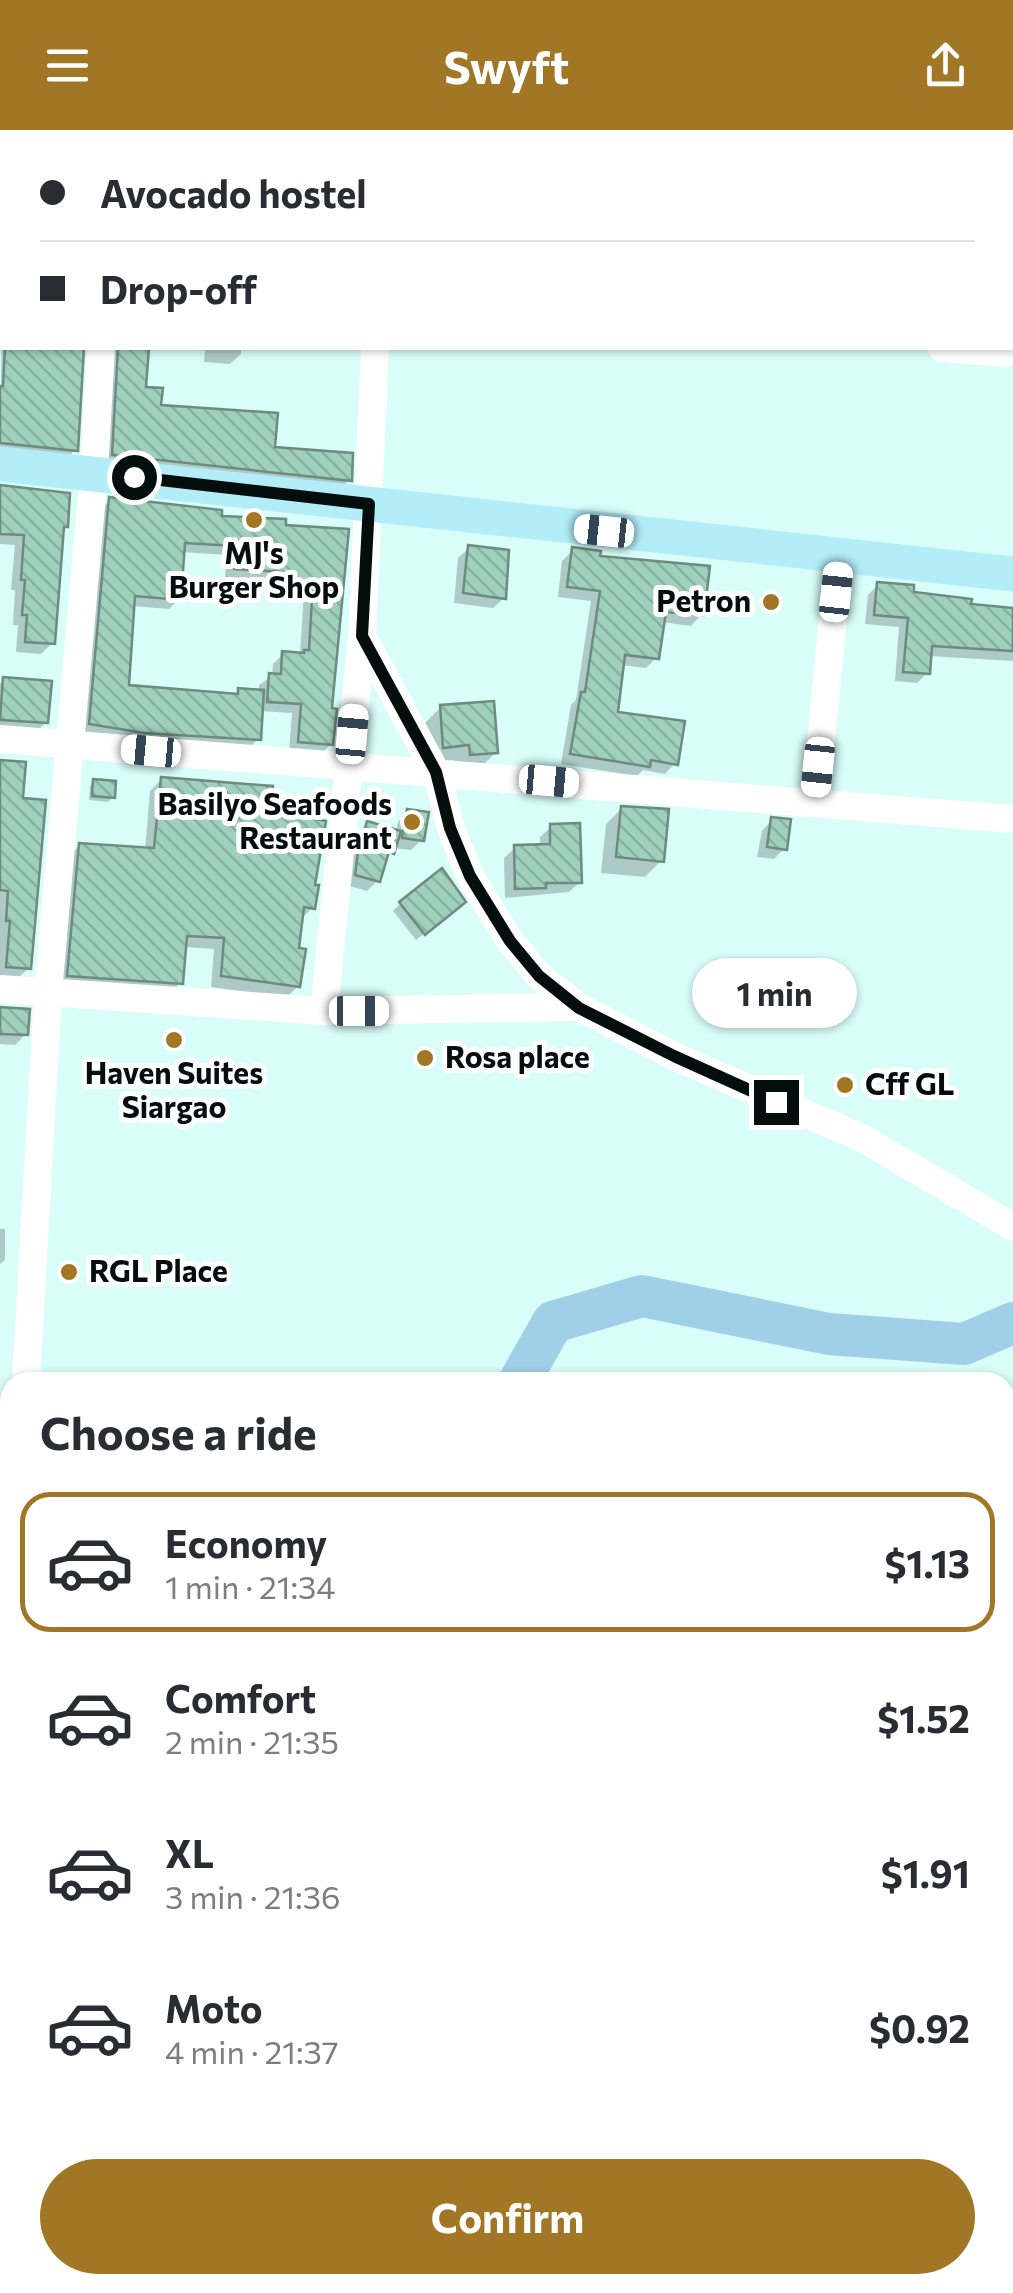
<!DOCTYPE html>
<meta charset="utf-8">
<style>
:root{--surface:#fff;--page:#f2f2f3;--text:#2b2b33;--muted:#7c7c81;--line:#e1e1e2;--accent:#a17726}
body{margin:0;font-family:Commissioner,sans-serif;background:var(--page);color:var(--text);height:100vh;display:flex;flex-direction:column;font-size:38px;white-space:nowrap}
*{box-sizing:border-box;margin:0}
p{font-size:32px;color:var(--muted)}
.icon{flex:none;width:55px;height:55px;fill:none;stroke:currentColor;stroke-width:2;stroke-linecap:round;stroke-linejoin:round}
.map{position:relative;flex:1;overflow:hidden}
.sheet{position:absolute;left:0px;top:1242px;width:1015px;height:922px;display:flex;flex-direction:column;background:var(--surface);border-radius:30px 30px 0 0;box-shadow:0 2px 8px #0004}
.sheet>*{flex:none}
.hud{position:absolute;left:0px;top:0px;width:1015px;height:220px;box-shadow:0 2px 8px #0004;display:grid;align-content:center;height:220px;padding:0 40px;background:var(--surface)}
.end{position:absolute;width:45px;height:45px;margin:-22px;border:12px solid #030e0d;background:#fff;box-shadow:0 0 0 5px #fff}
.from{border-radius:50%}
.bubble{position:absolute;height:70px;border-radius:35px;background:var(--surface);box-shadow:0 2px 8px #0004;font-size:32px;font-weight:700;line-height:70px;text-align:center}
.car{position:absolute;width:30px;height:60px;margin:-30px -15px;border-radius:12px;box-shadow:0 0 8px 2px #0007;background:linear-gradient(#fff 24%,#345 0 40%,#fff 0 76%,#345 0 86%,#fff 0)}
.hud b{display:flex;align-items:center;gap:35px;height:95px;font-size:38px}
.hud b+b{border-top:2px solid var(--line)}
.hud i{width:25px;height:25px;background:var(--text)}
ul{padding:0;list-style:none}
li{display:flex;align-items:center;gap:30px;height:140px;margin:0 20px 15px;padding:0 20px;border:5px solid transparent;border-radius:30px}
li div{flex:1}
li b{display:block;font-size:38px}
li em{font-style:normal;font-weight:700}
li.on{border-color:var(--accent)}
li>.icon{width:90px;height:90px;stroke-width:1.5}
h2{padding:0 40px;font-size:45px;line-height:120px}
.action{display:flex;gap:20px;margin-top:auto;padding:20px 40px}
.action a{flex:1;height:115px;border-radius:60px;background:var(--accent);color:#fff;font-size:40px;font-weight:700;line-height:115px;text-align:center}
header{display:flex;justify-content:space-between;align-items:center;height:130px;padding:0 40px;background:var(--accent);color:#fff;font-size:45px;font-weight:700}
.map>svg:first-child{display:block}
.shadow{fill:#0003;fill-rule:evenodd}
.lines{fill:none;stroke-linecap:round;stroke-linejoin:round}
.river{stroke:#a0cfe8;stroke-width:42}
.building{fill:url(#building-back-hatch);stroke:#6f8b7f;stroke-width:2.5}
.minor{stroke:#fff;stroke-width:28}
.major{stroke:#b3eef8;stroke-width:35}
.route{stroke:#030e0d;stroke-width:12}
.poi-dot{fill:#a17726;stroke:#fff;stroke-width:4}
.labels{text-anchor:middle;stroke-width:10;stroke-linejoin:round;paint-order:stroke}
.poi-label{font-size:30px;font-weight:bold;fill:#030e0d;stroke:#fff;text-anchor:start}
</style>
<header><svg class="icon" aria-label="menu" viewBox="0 0 24 24"><path d="M4 6h16M4 12h16M4 18h16"/></svg>Swyft<svg class="icon" aria-label="share" viewBox="0 0 24 24"><path d="M12 15V3M7 8l5-5 5 5M5 13v7h14v-7"/></svg></header>
<div class="map">
<svg width="1013" height="2163" viewBox="0 0 1013 2163">
<defs>
<pattern id="building-back-hatch" width="6" height="6" patternUnits="userSpaceOnUse" patternTransform="scale(2.5)"><rect width="6" height="6" fill="#9fd0bb"/><path d="M-1 5l2 2M0 0l6 6M5-1l2 2" fill="none" stroke="#87b1a0"/></pattern>
</defs>
<rect width="100%" height="100%" fill="#d9fdf9"/>
<g class="shadow">
<polygon points="0,50 2,50 2,89 0,88"/>
<polygon points="2,183 2,218 81,218 75,320 64,331 0,324"/>
<polygon points="101,218 147,218 143,259 159,277 349,350 338,361 103,335"/>
<polygon points="205,218 241,218 241,224 230,234 204,232"/>
<polygon points="0,358 65,396 61,401 52,513 41,524 16,522 18,495 13,495 15,460 11,460 15,415 0,414"/>
<path d="M110,370L283,397L347,401L329,581L331,614L321,624L289,622L292,583L260,581L258,609L248,619L81,603L100,380ZM182,422L227,425L225,448L275,451L274,458L304,461L300,525L283,524L273,534L272,546L259,555V562L239,561L234,566L126,557L132,476L169,479L179,469Z"/>
<polygon points="469,418 504,468 493,478 454,473 458,428"/>
<polygon points="573,420 597,429 701,485 691,496 662,492 657,527 646,538 621,535 615,584 675,633 665,644 643,640 637,646 561,634 571,575 576,570 591,471 558,467 562,431"/>
<polygon points="878,455 969,477 1013,481 1013,531 929,526 927,543 917,553 895,551 899,497 865,494 868,465"/>
<polygon points="4,549 46,592 35,603 0,600 0,554"/>
<polygon points="441,577 496,622 480,638 455,640 454,630 428,633 425,593"/>
<polygon points="0,632 21,670 29,838 18,848 0,848"/>
<polygon points="162,649 269,682 312,778 300,790 296,820 298,856 287,867 211,857 214,819 184,817 180,853 169,864 57,857 68,727 80,715 145,720 150,661"/>
<polygon points="94,651 113,667 108,672 89,670 90,656"/>
<polygon points="622,678 661,731 645,747 601,743 606,694"/>
<polygon points="408,681 421,710 411,720 393,718 384,731 378,750 367,761 346,755 357,704 368,694 396,702 398,692"/>
<polygon points="772,690 784,719 774,729 757,727 762,701"/>
<polygon points="551,697 580,752 569,762 505,768 504,728 515,718 540,717 540,707"/>
<polygon points="400,774 455,780 416,810 393,781"/>
<polygon points="0,879 26,904 15,915 0,914"/>
<polygon points="0,1099 5,1099 5,1130 0,1134"/>
<polygon points="82,2155 133,2155 133,2163 81,2163"/>
</g>
<g class="lines">
<polyline class="river" points="519,1252 553,1192 642,1166 829,1204 964,1214 1013,1193"/>
</g>
<g class="building">
<polygon points="5,218 84,218 78,321 0,313 0,256 3,256"/>
<polygon points="118,218 149,218 146,257 163,258 161,275 278,283 275,317 353,323 352,351 112,325"/>
<polygon points="0,355 70,363 68,397 64,397 55,514 25,512 27,485 22,485 25,450 21,450 24,405 0,404"/>
<polygon points="109,367 222,380 222,386 286,389 286,395 349,399 332,578 337,579 333,615 298,612 301,574 267,572 269,543 281,544 282,521 304,523 304,520 309,520 313,452 283,449 284,442 234,439 235,416 185,413 181,470 135,466 129,555 238,564 238,558 264,560 261,610 144,603 89,594"/>
<polygon points="468,415 509,420 506,469 463,463"/>
<polygon points="572,417 601,421 600,426 710,436 704,486 666,482 659,529 625,525 618,582 685,591 678,635 651,630 650,637 570,624 581,562 585,562 600,461 567,457"/>
<polygon points="877,452 914,455 914,462 972,469 971,474 1013,478 1013,521 932,516 930,544 903,542 908,488 874,485"/>
<polygon points="3,547 52,551 48,593 0,590"/>
<polygon points="494,571 498,623 470,625 469,615 443,618 440,575"/>
<polygon points="0,630 26,632 23,668 46,670 31,839 6,837 10,791 6,791 8,761 0,760"/>
<polygon points="161,647 273,656 271,680 326,691 315,755 319,755 315,779 304,777 299,818 306,819 300,857 221,846 224,808 187,806 183,854 67,846 79,713 154,718"/>
<polygon points="93,649 116,651 115,668 92,666"/>
<polygon points="621,676 669,679 664,732 616,727"/>
<polygon points="407,679 429,682 424,711 402,708"/>
<polygon points="771,687 791,689 787,720 767,717"/>
<polygon points="367,691 401,701 394,724 389,722 380,752 355,745 358,722"/>
<polygon points="580,693 582,753 546,753 546,758 515,759 514,715 550,714 550,694"/>
<polygon points="442,738 466,772 425,805 399,772"/>
<polygon points="0,877 30,879 28,905 0,904"/>
</g>
<g class="lines">
<g class="minor">
<polyline points="537,0 561,2"/>
<polyline points="110,2 110,0"/>
<polyline points="381,2 381,0"/>
<polyline points="0,147 2,147"/>
<polyline points="375,218 362,506 436,642 451,698 470,746 510,811 539,846 579,877 674,926 864,1009 1013,1097"/>
<polyline points="942,218 1005,223"/>
<polyline points="0,609 1013,689"/>
<polyline points="815,672 839,427"/>
<polyline points="0,859 324,881 579,877"/>
<polyline points="324,881 362,506"/>
<polyline points="26,1252 48,863 94,342 101,218"/>
<polyline points="1005,1523 1013,1495"/>
<polyline points="10,1535 1,1712 10,1819"/>
<polyline points="44,2155 44,2163"/>
<polyline points="914,2163 915,2155"/>
</g>
<polyline class="major" points="0,334 1013,444"/>
</g>
<g class="lines">
<polyline class="route" points="134,347 369,374 362,506 436,642 450,698 470,746 510,811 539,846 579,878 674,926 776,972"/>
</g>
<g class="poi-dot">
<circle cx="254" cy="390" r="10"/>
<circle cx="771" cy="472" r="10"/>
<circle cx="412" cy="692" r="10"/>
<circle cx="174" cy="910" r="10"/>
<circle cx="425" cy="928" r="10"/>
<circle cx="845" cy="955" r="10"/>
<circle cx="69" cy="1142" r="10"/>
</g>
<g class="labels">
<g class="poi-label">
<text x="254" y="434" text-anchor="middle">MJ's<tspan x="254" dy="34">Burger Shop</tspan></text>
<text x="751" y="482" text-anchor="end">Petron</text>
<text x="392" y="685" text-anchor="end">Basilyo Seafoods<tspan x="392" dy="34">Restaurant</tspan></text>
<text x="445" y="938">Rosa place</text>
<text x="174" y="954" text-anchor="middle">Haven Suites<tspan x="174" dy="34">Siargao</tspan></text>
<text x="865" y="965">Cff GL</text>
<text x="89" y="1152">RGL Place</text>
</g>
</g>
</svg>
<i class="end from" style="left:134px;top:347px"></i>
<i class="end" style="left:776px;top:972px"></i>
<div class="bubble" style="left:692px;top:828px;width:165px">1 min</div>
<i class="car" style="left:604px;top:401px;rotate:276deg"></i>
<i class="car" style="left:836px;top:462px;rotate:6deg"></i>
<i class="car" style="left:352px;top:604px;rotate:5deg"></i>
<i class="car" style="left:151px;top:621px;rotate:275deg"></i>
<i class="car" style="left:818px;top:637px;rotate:186deg"></i>
<i class="car" style="left:549px;top:651px;rotate:95deg"></i>
<i class="car" style="left:359px;top:881px;rotate:90deg"></i>
<div class="hud">
<b><i class="from"></i>Avocado hostel</b>
<b><i></i>Drop-off</b>
</div>
<section class="sheet">
<h2>Choose a ride</h2>
<ul>
<li class="on"><svg class="icon" aria-label="car" viewBox="0 0 24 24"><path d="M5 17H2v-5l4-1 3-4h7l3 4 3 1v5h-3M9 17h6M6 11h13"/><circle cx="7" cy="17" r="2"/><circle cx="17" cy="17" r="2"/></svg><div><b>Economy</b><p>1 min · 21:34</p></div><em>$1.13</em></li>
<li><svg class="icon" aria-label="car" viewBox="0 0 24 24"><path d="M5 17H2v-5l4-1 3-4h7l3 4 3 1v5h-3M9 17h6M6 11h13"/><circle cx="7" cy="17" r="2"/><circle cx="17" cy="17" r="2"/></svg><div><b>Comfort</b><p>2 min · 21:35</p></div><em>$1.52</em></li>
<li><svg class="icon" aria-label="car" viewBox="0 0 24 24"><path d="M5 17H2v-5l4-1 3-4h7l3 4 3 1v5h-3M9 17h6M6 11h13"/><circle cx="7" cy="17" r="2"/><circle cx="17" cy="17" r="2"/></svg><div><b>XL</b><p>3 min · 21:36</p></div><em>$1.91</em></li>
<li><svg class="icon" aria-label="car" viewBox="0 0 24 24"><path d="M5 17H2v-5l4-1 3-4h7l3 4 3 1v5h-3M9 17h6M6 11h13"/><circle cx="7" cy="17" r="2"/><circle cx="17" cy="17" r="2"/></svg><div><b>Moto</b><p>4 min · 21:37</p></div><em>$0.92</em></li>
</ul>
<div class="action"><a>Confirm</a></div>
</section>
</div>
